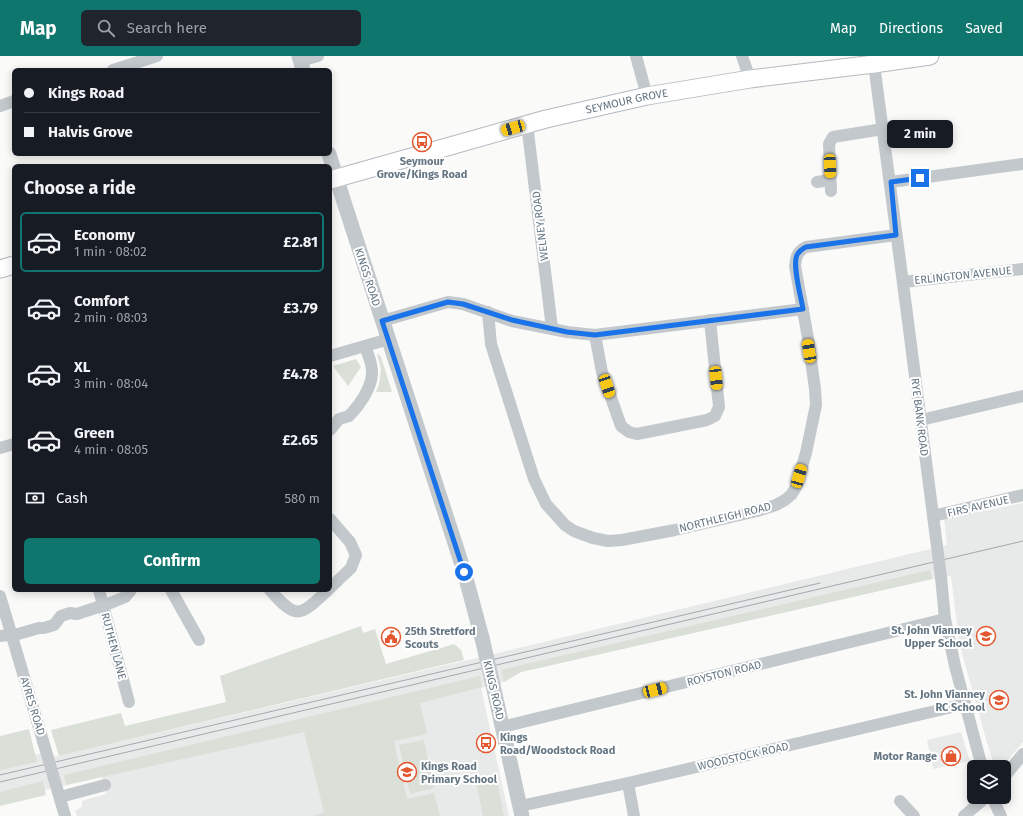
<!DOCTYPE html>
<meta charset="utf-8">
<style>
:root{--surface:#171b24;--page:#20242c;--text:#f1f3f6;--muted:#9ea1a6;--line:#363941;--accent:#0f766e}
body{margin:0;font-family:"Fira Sans",sans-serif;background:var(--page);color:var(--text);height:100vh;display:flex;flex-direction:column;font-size:15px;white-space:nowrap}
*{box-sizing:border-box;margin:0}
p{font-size:13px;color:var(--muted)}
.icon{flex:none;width:22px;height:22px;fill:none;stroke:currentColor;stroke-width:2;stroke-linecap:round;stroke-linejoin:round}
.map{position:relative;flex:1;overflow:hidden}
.drawer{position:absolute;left:12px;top:108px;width:320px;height:428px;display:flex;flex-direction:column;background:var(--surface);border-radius:6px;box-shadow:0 2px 10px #0003}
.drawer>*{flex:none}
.guide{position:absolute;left:12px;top:12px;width:320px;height:88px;border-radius:6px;box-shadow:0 2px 10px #0003;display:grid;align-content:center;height:88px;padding:0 12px;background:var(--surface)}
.fabs{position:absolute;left:967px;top:704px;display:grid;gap:8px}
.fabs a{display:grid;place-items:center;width:44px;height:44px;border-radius:6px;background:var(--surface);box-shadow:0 2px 10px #0003;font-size:20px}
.end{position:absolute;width:18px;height:18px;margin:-9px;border:5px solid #1a73e8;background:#fff;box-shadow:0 0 0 2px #fff}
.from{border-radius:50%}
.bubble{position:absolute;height:28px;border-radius:6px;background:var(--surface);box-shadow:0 2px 10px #0003;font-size:13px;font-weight:700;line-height:28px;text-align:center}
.car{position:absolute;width:12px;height:24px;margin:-12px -6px;border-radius:5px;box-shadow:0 0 3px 1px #0007;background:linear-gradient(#f5c518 24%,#345 0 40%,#f5c518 0 76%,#345 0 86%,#f5c518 0)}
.guide b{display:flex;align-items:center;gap:14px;height:38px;font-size:15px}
.guide b+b{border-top:1px solid var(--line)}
.guide i{width:10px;height:10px;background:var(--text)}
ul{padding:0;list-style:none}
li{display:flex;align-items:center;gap:12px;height:60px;margin:0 8px 6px;padding:0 4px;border:2px solid transparent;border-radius:6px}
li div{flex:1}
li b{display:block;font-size:15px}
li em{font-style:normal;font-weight:700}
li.current{border-color:var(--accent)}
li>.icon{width:36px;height:36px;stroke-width:1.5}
h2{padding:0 12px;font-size:18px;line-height:48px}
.pay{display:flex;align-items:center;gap:10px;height:44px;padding:0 12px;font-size:15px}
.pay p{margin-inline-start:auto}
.primary-button{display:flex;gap:8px;margin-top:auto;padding:8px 12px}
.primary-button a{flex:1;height:46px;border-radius:6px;background:var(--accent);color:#fff;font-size:16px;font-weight:700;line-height:46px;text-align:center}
header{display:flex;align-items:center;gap:24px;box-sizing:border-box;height:56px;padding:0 20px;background:var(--accent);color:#fff}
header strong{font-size:19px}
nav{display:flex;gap:22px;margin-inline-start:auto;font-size:14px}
.search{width:280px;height:36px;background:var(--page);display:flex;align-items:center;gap:10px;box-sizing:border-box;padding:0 14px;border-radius:6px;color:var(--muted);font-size:15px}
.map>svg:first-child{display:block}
.built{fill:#e8e9e9}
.green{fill:#dadfd7}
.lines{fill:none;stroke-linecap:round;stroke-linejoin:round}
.secondary-casing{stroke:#b3babf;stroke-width:19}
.minor{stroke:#c3c8cc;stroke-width:12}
.tertiary{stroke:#c3c8cc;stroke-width:15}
.secondary{stroke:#fff;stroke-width:17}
.tram{stroke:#a2aab0;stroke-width:1}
.minor-bridge{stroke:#c3c8cc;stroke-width:12}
.tertiary-bridge{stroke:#c3c8cc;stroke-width:15}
.route{stroke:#1a73e8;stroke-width:5}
.labels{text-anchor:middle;stroke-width:4;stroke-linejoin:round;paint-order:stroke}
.street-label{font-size:11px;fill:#657683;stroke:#fff}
.poi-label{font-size:11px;font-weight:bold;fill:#657683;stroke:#fff;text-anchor:end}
</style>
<header>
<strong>Map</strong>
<div class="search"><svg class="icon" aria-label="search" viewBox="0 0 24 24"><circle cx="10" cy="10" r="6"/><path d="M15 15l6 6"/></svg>Search here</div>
<nav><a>Map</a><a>Directions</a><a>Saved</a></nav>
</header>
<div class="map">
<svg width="1023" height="760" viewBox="0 0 1023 760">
<rect width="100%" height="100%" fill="#fafaf8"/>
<g class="built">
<polygon points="1023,447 1023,686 1002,711 995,711 987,687 963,601 959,584 951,520 932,523 521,616 504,626 481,632 509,760 77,760 75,755 82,751 82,745 106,738 102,721 45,734 0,741 0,704 35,698 59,700 498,597 947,489 944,463"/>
<polygon points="961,676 970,705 933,713 927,684"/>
</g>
<g class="green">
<polygon points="377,298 379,299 381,301 392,336 376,336 379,328 381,313"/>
<polygon points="356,303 361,311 348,330 333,310"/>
<polygon points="930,514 932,523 521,616 504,626 501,614"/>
<polygon points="361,570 363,577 375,573 386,608 454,588 461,594 464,604 59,700 51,674 121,657 125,670 226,646 220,620"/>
<polygon points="480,620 482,631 420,647 427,678 394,685 407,743 434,737 440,760 313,760 324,756 304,676 66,729 64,719"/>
<polygon points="29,673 37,706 0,714 0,680"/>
<polygon points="424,684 434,732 410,738 399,689"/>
<polygon points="496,721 504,760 483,760 476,725"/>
<polygon points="43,725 46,739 0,750 0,736"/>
</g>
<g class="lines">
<defs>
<g id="secondary">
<path id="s1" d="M330,124L546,63L647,40L750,23L874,8L930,0"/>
<polyline points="0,213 14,209"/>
</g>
</defs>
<use href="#secondary" class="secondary-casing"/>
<g class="minor">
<polyline points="636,0 647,40"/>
<polyline points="742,0 750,23"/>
<polyline points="300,5 318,0"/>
<path d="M874,8C895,164 915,319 935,475"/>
<polyline points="113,14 157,0"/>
<polyline points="0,50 14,45"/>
<polyline points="527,68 552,272"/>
<polyline points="817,126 830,124"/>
<polyline points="891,126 1022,108"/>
<polyline points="831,135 829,88 833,81 883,73"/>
<polyline points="903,226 1023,213"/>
<path d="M488,256L491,288L534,423L546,448L565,469L574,475L593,482L608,485L622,484L675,474L757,455L776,449L785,444L791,439L796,431L806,397L816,349L815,333L808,282L795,210C796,200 798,195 806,191L896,179"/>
<polyline points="382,265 448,246 463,248 512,265 567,276 595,279 803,253"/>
<polyline points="595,279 602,316 621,370 629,376 637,378 707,364 715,360 719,351 710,264"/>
<polyline points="330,300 389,283"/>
<polyline points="921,364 1023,340"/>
<path d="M330,374L339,363L349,360C359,350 371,333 372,318C373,309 368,299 365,290"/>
<polyline points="0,392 14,388"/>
<polyline points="933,460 1023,439"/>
<polyline points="330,463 350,486 356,499 351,512 330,532"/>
<polyline points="941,521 945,563 955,610 982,711"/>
<polyline points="99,534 129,646"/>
<polyline points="171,534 199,584"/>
<path d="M270,534C297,565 300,560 328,534"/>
<polyline points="0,540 43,685"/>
<polyline points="0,580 18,578 39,572 44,572 54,569 61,560 70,557 77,558 113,546 125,541 131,534"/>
<polyline points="502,671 945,563"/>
<polyline points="1004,721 1023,698"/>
<polyline points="628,727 634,760"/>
<polyline points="58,736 65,760"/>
<polyline points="60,741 105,729"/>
<polyline points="992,741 1001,760"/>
<polyline points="900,745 914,760"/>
<polyline points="520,750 628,727 965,648"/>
<polyline points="964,760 986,741"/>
</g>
<g class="tertiary">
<polyline points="299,0 303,14"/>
<polyline points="329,98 343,143 464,515 482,582"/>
<polyline points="493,629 522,760"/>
</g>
<use href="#secondary" class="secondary"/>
<g class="tram">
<polyline points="0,719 820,527"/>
<polyline points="0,726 1023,485"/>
</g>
<g class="minor-bridge">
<polyline points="935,475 941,521"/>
<polyline points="43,685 58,736"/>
</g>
<polyline class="tertiary-bridge" points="482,582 493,629"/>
</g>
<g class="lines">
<path class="route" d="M464,516L382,265L448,246L463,248L512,264L567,276L595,279L803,253C801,241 792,209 797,199C799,195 802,193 806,191L896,179L891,126L920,122"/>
</g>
<defs>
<symbol id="bus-ring" viewBox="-11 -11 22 22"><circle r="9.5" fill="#fff" stroke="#e4572e" stroke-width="1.5"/><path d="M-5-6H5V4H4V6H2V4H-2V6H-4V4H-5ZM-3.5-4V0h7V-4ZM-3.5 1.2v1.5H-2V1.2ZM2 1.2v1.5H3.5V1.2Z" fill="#e4572e"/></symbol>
<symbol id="school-ring" viewBox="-11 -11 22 22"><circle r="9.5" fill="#fff" stroke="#e4572e" stroke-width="1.5"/><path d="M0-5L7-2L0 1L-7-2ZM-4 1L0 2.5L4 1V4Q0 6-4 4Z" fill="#e4572e"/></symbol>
<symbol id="civic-ring" viewBox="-11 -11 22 22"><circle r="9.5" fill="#fff" stroke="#e4572e" stroke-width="1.5"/><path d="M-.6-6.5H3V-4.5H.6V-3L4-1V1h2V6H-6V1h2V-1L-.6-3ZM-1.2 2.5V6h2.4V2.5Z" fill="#e4572e"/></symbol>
<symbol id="shop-ring" viewBox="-11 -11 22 22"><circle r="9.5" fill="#fff" stroke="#e4572e" stroke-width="1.5"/><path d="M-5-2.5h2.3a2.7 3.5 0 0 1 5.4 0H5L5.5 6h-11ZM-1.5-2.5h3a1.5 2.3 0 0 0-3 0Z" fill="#e4572e"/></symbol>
</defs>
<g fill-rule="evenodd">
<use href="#bus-ring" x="411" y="75" width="22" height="22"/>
<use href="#school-ring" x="975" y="569" width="22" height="22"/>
<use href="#civic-ring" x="380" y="570" width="22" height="22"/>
<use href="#school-ring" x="988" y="633" width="22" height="22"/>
<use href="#bus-ring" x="475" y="676" width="22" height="22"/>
<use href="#shop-ring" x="940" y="689" width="22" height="22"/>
<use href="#school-ring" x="396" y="705" width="22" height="22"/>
</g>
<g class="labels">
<g class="street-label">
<text dy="4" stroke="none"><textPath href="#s1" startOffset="307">SEYMOUR GROVE</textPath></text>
<text transform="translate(540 170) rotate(-97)" y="4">WELNEY ROAD</text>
<text transform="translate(963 219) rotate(-6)" y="4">ERLINGTON AVENUE</text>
<text transform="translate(368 221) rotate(72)" y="4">KINGS ROAD</text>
<text transform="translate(920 361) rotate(83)" y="4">RYE BANK ROAD</text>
<text transform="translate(978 450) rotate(-13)" y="4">FIRS AVENUE</text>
<text transform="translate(725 461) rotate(-14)" y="4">NORTHLEIGH ROAD</text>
<text transform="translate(114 590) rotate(75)" y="4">RUTHEN LANE</text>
<text transform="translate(724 617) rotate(-14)" y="4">ROYSTON ROAD</text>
<text transform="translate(494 634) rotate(77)" y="4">KINGS ROAD</text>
<text transform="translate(33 650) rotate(73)" y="4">AYRES ROAD</text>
<text transform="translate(743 700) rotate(-13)" y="4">WOODSTOCK ROAD</text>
</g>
<g class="poi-label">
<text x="422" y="109" text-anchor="middle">Seymour<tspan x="422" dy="13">Grove/Kings Road</tspan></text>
<text x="972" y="578">St. John Vianney<tspan x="972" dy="13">Upper School</tspan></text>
<text x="405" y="579" text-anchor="start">25th Stretford<tspan x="405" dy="13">Scouts</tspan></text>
<text x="985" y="642">St. John Vianney<tspan x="985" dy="13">RC School</tspan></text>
<text x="500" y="685" text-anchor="start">Kings<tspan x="500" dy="13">Road/Woodstock Road</tspan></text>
<text x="937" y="704">Motor Range</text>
<text x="421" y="714" text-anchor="start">Kings Road<tspan x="421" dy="13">Primary School</tspan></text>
</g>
</g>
</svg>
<div class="fabs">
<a><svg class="icon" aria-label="layers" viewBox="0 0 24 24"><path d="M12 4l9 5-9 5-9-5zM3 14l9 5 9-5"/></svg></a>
</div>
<i class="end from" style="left:464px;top:516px"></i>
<i class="end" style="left:920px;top:122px"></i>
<div class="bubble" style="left:887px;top:64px;width:66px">2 min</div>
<i class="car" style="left:513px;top:72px;rotate:254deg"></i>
<i class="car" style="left:830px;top:110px;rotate:178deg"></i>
<i class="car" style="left:809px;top:295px;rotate:351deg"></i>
<i class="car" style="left:716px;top:322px;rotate:174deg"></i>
<i class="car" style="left:607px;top:330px;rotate:162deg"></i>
<i class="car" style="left:799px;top:420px;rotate:16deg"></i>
<i class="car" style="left:655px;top:634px;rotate:76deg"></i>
<div class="guide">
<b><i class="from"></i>Kings Road</b>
<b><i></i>Halvis Grove</b>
</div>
<section class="drawer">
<h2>Choose a ride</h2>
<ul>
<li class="current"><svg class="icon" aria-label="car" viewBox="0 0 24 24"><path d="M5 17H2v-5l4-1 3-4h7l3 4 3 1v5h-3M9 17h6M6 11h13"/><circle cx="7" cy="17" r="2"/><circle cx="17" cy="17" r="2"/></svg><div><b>Economy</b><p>1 min · 08:02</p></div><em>£2.81</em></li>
<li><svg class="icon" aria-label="car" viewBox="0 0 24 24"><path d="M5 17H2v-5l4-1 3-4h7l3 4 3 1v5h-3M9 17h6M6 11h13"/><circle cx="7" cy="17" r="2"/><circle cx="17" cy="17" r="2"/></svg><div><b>Comfort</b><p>2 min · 08:03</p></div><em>£3.79</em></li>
<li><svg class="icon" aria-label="car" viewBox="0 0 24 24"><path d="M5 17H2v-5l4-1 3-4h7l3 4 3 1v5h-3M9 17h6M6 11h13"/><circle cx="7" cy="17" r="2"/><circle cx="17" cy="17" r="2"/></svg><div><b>XL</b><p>3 min · 08:04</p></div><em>£4.78</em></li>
<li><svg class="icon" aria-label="car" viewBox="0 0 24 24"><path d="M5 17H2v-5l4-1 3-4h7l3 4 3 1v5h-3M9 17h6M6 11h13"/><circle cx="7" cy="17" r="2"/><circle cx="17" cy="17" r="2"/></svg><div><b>Green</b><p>4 min · 08:05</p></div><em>£2.65</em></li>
</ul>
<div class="pay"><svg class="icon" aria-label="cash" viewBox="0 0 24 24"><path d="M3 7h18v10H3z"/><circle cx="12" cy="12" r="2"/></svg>Cash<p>580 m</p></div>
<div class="primary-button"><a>Confirm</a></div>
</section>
</div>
